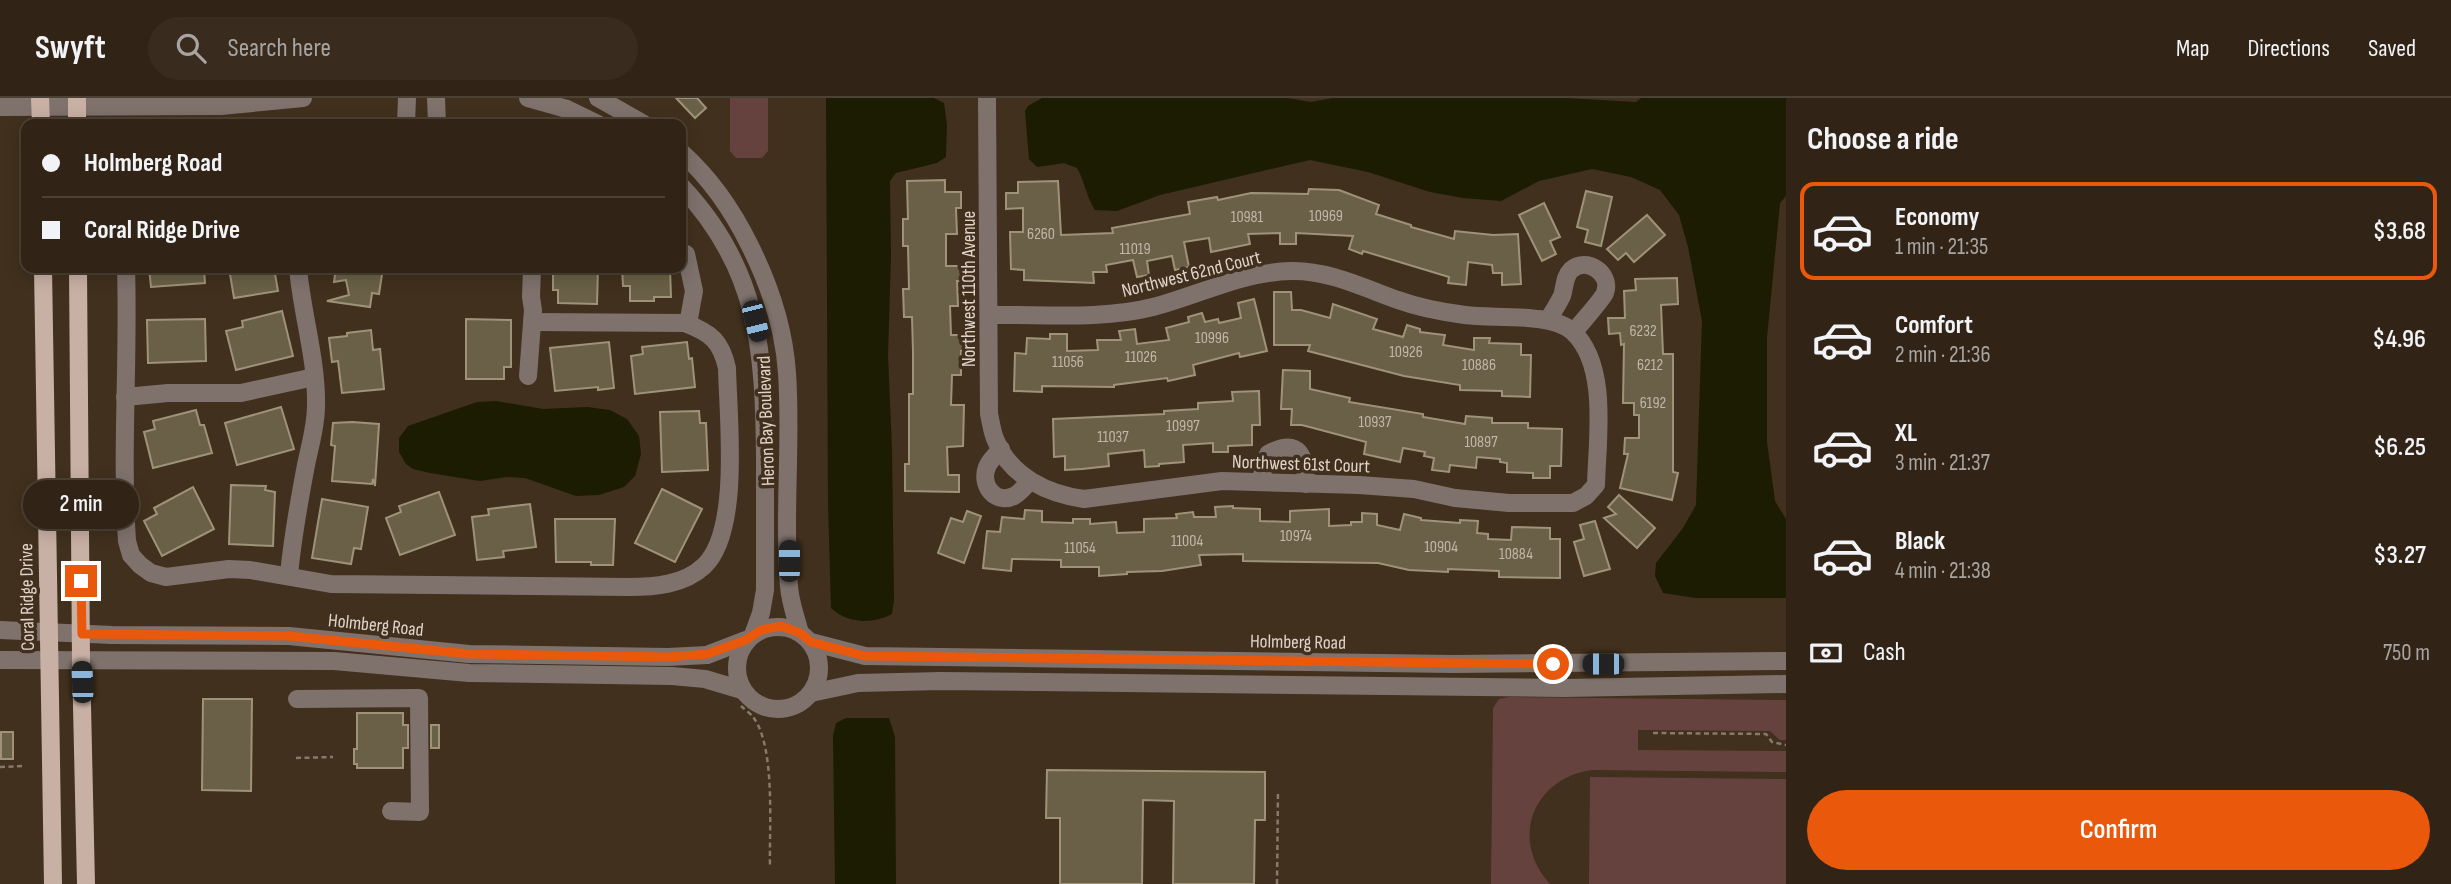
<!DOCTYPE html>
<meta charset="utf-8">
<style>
:root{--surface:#312416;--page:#392c1f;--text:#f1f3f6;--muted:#a8a4a1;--line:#4c4135;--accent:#ea580c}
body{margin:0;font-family:"Sofia Sans Condensed",sans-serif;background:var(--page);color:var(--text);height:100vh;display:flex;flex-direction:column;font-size:26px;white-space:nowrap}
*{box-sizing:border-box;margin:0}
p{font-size:23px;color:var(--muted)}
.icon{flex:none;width:38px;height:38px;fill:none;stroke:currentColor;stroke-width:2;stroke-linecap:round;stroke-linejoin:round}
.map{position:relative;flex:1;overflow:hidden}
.drawer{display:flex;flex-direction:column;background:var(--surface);width:665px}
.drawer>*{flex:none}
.banner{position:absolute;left:21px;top:21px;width:665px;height:154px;border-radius:14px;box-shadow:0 4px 18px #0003,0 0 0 2px var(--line);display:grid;align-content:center;height:154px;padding:0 21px;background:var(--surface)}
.end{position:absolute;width:32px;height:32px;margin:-16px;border:9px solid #ea580c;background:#fff;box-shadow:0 0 0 4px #fff}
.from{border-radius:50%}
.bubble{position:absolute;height:49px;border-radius:24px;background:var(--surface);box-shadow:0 4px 18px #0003,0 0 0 2px var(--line);font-size:23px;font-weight:600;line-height:49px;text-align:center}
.car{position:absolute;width:21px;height:42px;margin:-21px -10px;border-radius:9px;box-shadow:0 0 5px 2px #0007;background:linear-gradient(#222 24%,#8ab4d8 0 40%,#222 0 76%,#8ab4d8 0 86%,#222 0)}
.banner b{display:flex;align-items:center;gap:24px;height:66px;font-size:26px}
.banner b+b{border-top:2px solid var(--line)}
.banner i{width:18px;height:18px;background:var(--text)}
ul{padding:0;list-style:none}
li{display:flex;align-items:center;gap:21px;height:98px;margin:0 14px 10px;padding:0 7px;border:4px solid transparent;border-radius:14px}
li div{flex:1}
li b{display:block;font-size:26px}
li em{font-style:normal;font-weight:600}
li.selected{border-color:var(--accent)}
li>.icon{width:63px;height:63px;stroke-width:1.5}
h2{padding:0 21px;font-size:32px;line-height:84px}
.pay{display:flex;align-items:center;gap:18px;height:77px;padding:0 21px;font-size:26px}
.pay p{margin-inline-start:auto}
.cta{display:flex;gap:14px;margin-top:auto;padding:14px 21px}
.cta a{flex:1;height:80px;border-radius:42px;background:var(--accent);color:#fff;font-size:28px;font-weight:600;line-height:80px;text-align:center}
header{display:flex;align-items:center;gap:42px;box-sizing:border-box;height:98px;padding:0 35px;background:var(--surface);border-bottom:2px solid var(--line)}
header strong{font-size:33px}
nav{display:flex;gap:38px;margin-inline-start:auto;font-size:24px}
.search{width:490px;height:63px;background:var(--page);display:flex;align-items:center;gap:18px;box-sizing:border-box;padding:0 24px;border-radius:38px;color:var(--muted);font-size:26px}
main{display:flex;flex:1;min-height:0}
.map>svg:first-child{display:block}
.green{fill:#66423f}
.water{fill:#1c1c02}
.building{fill:#6a6047;stroke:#9e9378;stroke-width:2}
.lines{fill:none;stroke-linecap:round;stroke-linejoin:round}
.path{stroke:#88796a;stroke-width:2.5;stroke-dasharray:5 3.5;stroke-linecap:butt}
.minor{stroke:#7f726d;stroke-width:18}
.major{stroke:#c9b0a5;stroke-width:18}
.route{stroke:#ea580c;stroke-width:9}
.labels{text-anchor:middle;stroke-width:7;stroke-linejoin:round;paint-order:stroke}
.number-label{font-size:16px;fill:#c2b7a8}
.street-label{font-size:19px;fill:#e0d4c9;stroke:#41301d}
</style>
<header>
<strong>Swyft</strong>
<div class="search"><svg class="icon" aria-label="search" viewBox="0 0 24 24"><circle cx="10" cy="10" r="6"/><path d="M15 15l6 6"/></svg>Search here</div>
<nav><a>Map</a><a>Directions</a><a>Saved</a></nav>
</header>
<main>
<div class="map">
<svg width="1786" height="786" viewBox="0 0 1786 786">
<rect width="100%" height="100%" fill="#41301d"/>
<g class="green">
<polygon points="730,0 768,0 768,53 762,60 736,60 730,53"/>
<path d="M1509,599L1786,602V642H1780L1770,633L1638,632V652L1786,653V674L1592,672C1533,680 1509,742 1550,786H1491L1493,610L1499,601Z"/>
<polygon points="1590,679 1786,681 1786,786 1589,786"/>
</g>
<g class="water">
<path d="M826,0H934L944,5L947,27L946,59L937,65L896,75L890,83L891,158L888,257L892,351L894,502L892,516C874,526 847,526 831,510L828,405Z"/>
<path d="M1042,0H1287L1311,4L1333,0H1565L1636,4L1641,0H1786V98L1780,105L1767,240V344L1775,403L1786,421V500H1695L1663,495L1655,478L1656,465L1683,430L1696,407L1702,223L1688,149L1679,117L1660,92L1631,79L1592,71L1539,83L1501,103L1463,100L1430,94L1368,74L1310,62L1160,97L1117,113L1095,112C1086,98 1085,84 1077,70L1064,65L1037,69L1029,61L1025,13L1028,8Z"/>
<polygon points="496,303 543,311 587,309 610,312 627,321 639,338 641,356 635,378 624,389 599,397 576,398 525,380 506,379 480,383 430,375 413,371 406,366 399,354 399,340 408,328 477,304"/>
<polygon points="846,620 889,620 895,639 896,786 835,786 833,638 836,625"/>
</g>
<g class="building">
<polygon points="676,0 697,0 706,10 695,20"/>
<polygon points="945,82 945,94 961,94 961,110 956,110 957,136 946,136 946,168 960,168 961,183 957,183 958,208 950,208 951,237 962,237 963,253 961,253 961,277 952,277 951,307 964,307 963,348 947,349 948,377 959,377 959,394 905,393 905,366 909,366 909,296 913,296 913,254 912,219 904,219 903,191 909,191 908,148 903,148 903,121 908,121 907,83"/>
<polygon points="1058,83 1061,137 1113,135 1112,130 1190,116 1188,104 1217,99 1218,102 1251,95 1308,96 1309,91 1339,92 1379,107 1376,116 1411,127 1411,129 1454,141 1455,133 1493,137 1518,136 1521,186 1502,187 1502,175 1493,175 1492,167 1468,164 1466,187 1448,185 1449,179 1363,153 1362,156 1349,151 1353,138 1296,135 1296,146 1280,146 1280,135 1248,136 1250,146 1211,154 1209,140 1184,144 1189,169 1175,172 1172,158 1147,163 1149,177 1137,179 1133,162 1106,167 1107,174 1093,174 1094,185 1024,182 1024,172 1011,171 1010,134 1023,134 1023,110 1006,111 1006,95 1018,95 1018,84"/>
<polygon points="1586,93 1612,99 1601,148 1585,144 1588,132 1577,129"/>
<polygon points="1544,105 1560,139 1550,143 1556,156 1542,163 1519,117"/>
<polygon points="1647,117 1665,137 1634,164 1626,155 1618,162 1607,151"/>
<polygon points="149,170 204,170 205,185 151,189"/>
<polygon points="229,170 274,170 278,193 234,200"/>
<polygon points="336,170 383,170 379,196 372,195 370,209 327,203 349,197 346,182 334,184"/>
<polygon points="553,170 598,170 597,206 558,205 558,192 553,192"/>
<polygon points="622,170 670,170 671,199 654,199 654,203 630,203 630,188 623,188"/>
<polygon points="1677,180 1678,206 1661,207 1663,256 1673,256 1673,374 1678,375 1672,402 1620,390 1628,356 1624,356 1625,340 1639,340 1639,317 1634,317 1634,305 1623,305 1624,246 1621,247 1620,235 1609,236 1608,220 1625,220 1624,193 1636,192 1635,181"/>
<polygon points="1274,194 1291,194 1292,212 1301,212 1330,220 1333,206 1377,221 1373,231 1403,239 1407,227 1420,231 1420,234 1445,237 1443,247 1474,252 1474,240 1490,240 1489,245 1521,246 1521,257 1531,257 1530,299 1502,298 1502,293 1460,292 1460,287 1404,278 1308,253 1310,247 1274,247"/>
<polygon points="1254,201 1267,253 1240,259 1239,255 1193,267 1195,277 1168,283 1167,280 1114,287 1114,289 1042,288 1042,294 1014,293 1015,255 1026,256 1027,240 1050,241 1050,236 1067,236 1067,253 1098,252 1097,242 1121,242 1119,233 1135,231 1137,246 1169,242 1166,230 1189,224 1188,219 1202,215 1205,224 1218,221 1219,225 1241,220 1238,205"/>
<polygon points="282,213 293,258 236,272 226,233 243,229 242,223"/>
<polygon points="205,221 206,263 148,265 147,222"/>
<polygon points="466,221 511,222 511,269 504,269 504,281 466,281"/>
<polygon points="371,232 373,252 380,251 384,291 342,295 338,263 332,264 329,240 347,238 347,235"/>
<polygon points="609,244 614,290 598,292 598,289 555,293 550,250"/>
<polygon points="687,244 689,261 692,260 695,289 635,296 631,258 643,256 642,249"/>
<polygon points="1283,272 1310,273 1310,291 1350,300 1349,304 1423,316 1423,319 1465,326 1466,318 1492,320 1492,325 1528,325 1528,330 1562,331 1561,368 1550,368 1550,380 1533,380 1533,375 1507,374 1507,365 1500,364 1500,361 1477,359 1476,370 1450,367 1449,374 1432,372 1434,360 1424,358 1425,354 1403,350 1400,364 1364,356 1366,344 1302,327 1291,327 1292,311 1281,311"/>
<polygon points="1259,293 1260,327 1252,327 1252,347 1228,348 1228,354 1213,354 1213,345 1183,347 1184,364 1159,366 1159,368 1145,369 1144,352 1108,356 1109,368 1082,371 1065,372 1065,358 1054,359 1053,321 1164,316 1164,313 1198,311 1198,305 1233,303 1232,294"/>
<polygon points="281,309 294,351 237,367 225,325"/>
<polygon points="196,312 200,327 204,327 212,355 153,370 144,334 155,331 153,323"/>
<polygon points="699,313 700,325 706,325 708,372 662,374 660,314"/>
<polygon points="352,324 379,326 375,388 373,381 372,386 332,383 335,348 331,347 333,325"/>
<polygon points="231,387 266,388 265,392 275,394 273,448 229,446"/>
<polygon points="193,389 214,431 162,458 144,423 157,416 154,410"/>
<polygon points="662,391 702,411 675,464 635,445"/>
<polygon points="439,394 455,437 400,457 386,420 401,414 399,408"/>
<polygon points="1619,397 1655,430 1637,450 1604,420 1616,416 1608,409"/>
<polygon points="322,401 368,409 361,451 354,450 351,466 312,460"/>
<polygon points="530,406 536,449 503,453 504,459 477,462 472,419 489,417 488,411"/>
<polygon points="1233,408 1233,410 1260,411 1260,423 1290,424 1290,413 1329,411 1329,428 1351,427 1351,424 1362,424 1362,415 1377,416 1377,427 1400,432 1404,416 1421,420 1421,422 1460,425 1460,422 1478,423 1477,435 1488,436 1488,441 1511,442 1512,429 1550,430 1550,441 1560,441 1560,480 1499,479 1499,473 1448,471 1448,474 1409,472 1378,465 1243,463 1243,456 1199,457 1201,467 1162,473 1127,474 1127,476 1099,478 1099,469 1061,469 1061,462 1012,461 1011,473 983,470 987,433 1000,434 1002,419 1024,421 1025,412 1042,413 1042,424 1073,425 1073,421 1090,421 1090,426 1116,424 1117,435 1144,434 1144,421 1177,420 1176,416 1193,414 1194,419 1216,419 1215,409"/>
<polygon points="967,413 981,418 964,465 938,455 951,420 963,424"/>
<polygon points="555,421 615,421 613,467 591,467 591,464 556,464"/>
<polygon points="1595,423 1610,471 1584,478 1574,444 1584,441 1580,427"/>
<polygon points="203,601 252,601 251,693 202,692"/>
<polygon points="357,615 403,615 403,627 408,627 408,650 403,650 403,670 357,670 357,666 354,666 354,651 357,651"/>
<rect x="431" y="627" width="8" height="23"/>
<rect x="1" y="634" width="12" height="27"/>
<polygon points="1047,672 1265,674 1265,722 1255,722 1254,786 1173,786 1174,703 1143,702 1142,786 1060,786 1060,720 1046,720"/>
</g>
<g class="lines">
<g class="path">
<path d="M741,608C744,611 750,615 753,619C776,648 769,732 770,769"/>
<polyline points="1653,635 1766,636 1772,644 1786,647"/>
<polyline points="296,660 333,659"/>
<polyline points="0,669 25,668"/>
<polyline points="1277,786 1278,693"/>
</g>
<g class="minor">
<polyline points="436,0 437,26"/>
<polyline points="528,0 567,11 598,26"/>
<polyline points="598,0 644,26"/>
<path d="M987,0L989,316C991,324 992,335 996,343C1011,379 1048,396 1084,401L1222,383L1359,387L1414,391L1455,400L1509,405H1573L1586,398L1596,387C1597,342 1609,268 1573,234C1553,214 1493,221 1465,217C1442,214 1420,210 1398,202C1364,190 1328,172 1291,173C1243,174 1199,197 1153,209C1101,222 1043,216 989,217"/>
<polyline points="0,9 221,8 303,0"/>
<polyline points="406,26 407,0"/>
<path d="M681,54C710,80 733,113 750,148C770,188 784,230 787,275C792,345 783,418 789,488C790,504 796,520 800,535"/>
<path d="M681,88C759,170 764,252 765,359C765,403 765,448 765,492L761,515L753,537"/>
<polyline points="686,156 694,193 688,226"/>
<path d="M126,170C129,261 121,352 127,443L131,457L140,467L151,475L166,479L229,471L250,472L331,486L628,489C654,489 684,487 704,468C741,433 728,320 727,270C721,243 711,235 685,225L532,224"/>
<path d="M1548,222C1553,214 1558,206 1562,198C1565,189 1564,179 1571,172C1587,158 1612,176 1605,195C1602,202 1580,226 1574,234"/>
<polyline points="528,278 533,212 531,199 532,170"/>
<polyline points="125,299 168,295 241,295 314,279"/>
<path d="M1001,351C996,357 990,362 987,369C980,387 995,407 1014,398C1020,395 1025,388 1030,383"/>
<path d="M1260,384L1268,356C1299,339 1306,358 1306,386"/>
<path d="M289,478C292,441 299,404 306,367C310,347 316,329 316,308C317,262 302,216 298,170"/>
<circle cx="778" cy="570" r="41"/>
<polyline points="0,532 112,537 289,538 469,556 668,559 707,557 746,542"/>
<polyline points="811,544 865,558 1453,566 1786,563"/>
<polyline points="0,562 334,563 469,575 672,578 705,581 742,592"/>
<polyline points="811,595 858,585 940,583 1565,590 1786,586"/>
<polyline points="297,601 419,600 420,714 391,713"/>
</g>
<g class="major">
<polyline points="40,0 41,26"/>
<polyline points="77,0 77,26"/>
<polyline points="43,170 53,786"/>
<polyline points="78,170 81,563 86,786"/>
</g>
</g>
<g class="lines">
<polyline class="route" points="81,483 82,536 289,538 469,556 668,559 707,556 746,542 761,532 781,528 800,535 811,544 865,558 1553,566"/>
</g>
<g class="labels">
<g class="number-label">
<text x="1326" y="123">10969</text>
<text x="1247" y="124">10981</text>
<text x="1041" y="141">6260</text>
<text x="1135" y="156">11019</text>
<text x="1643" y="238">6232</text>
<text x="1212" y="245">10996</text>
<text x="1406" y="259">10926</text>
<text x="1141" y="264">11026</text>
<text x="1068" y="269">11056</text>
<text x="1479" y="272">10886</text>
<text x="1650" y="272">6212</text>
<text x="1653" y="310">6192</text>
<text x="1375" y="329">10937</text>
<text x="1183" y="333">10997</text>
<text x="1113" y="344">11037</text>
<text x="1481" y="349">10897</text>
<text x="1296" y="443">10974</text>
<text x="1187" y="448">11004</text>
<text x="1441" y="454">10904</text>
<text x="1080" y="455">11054</text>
<text x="1516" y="461">10884</text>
</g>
<g class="street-label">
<text transform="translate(1191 175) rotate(-14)" y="7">Northwest 62nd Court</text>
<text transform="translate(968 191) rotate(-90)" y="7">Northwest 110th Avenue</text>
<text transform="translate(765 323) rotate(-92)" y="7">Heron Bay Boulevard</text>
<text transform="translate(1301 365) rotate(2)" y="7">Northwest 61st Court</text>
<text transform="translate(26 499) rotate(-91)" y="7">Coral Ridge Drive</text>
<text transform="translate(376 526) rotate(6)" y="7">Holmberg Road</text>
<text transform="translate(1298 543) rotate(1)" y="7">Holmberg Road</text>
</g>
</g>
</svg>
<i class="end from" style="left:1553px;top:566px"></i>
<i class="end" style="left:81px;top:483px"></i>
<div class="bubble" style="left:23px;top:382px;width:116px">2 min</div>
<i class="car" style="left:755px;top:223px;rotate:166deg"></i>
<i class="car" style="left:789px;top:463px;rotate:0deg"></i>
<i class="car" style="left:1603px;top:566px;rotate:270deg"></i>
<i class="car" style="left:82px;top:584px;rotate:358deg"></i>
<div class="banner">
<b><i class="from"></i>Holmberg Road</b>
<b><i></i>Coral Ridge Drive</b>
</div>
</div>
<section class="drawer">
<h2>Choose a ride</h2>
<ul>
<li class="selected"><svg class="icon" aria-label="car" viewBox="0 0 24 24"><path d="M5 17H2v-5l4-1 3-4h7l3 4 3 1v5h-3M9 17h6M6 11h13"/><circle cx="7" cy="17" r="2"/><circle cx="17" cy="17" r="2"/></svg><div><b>Economy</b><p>1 min · 21:35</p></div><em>$3.68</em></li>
<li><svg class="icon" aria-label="car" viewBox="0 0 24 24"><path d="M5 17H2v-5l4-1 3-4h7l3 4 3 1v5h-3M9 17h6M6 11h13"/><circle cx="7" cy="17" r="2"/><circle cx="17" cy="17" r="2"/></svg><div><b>Comfort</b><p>2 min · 21:36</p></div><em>$4.96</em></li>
<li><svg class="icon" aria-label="car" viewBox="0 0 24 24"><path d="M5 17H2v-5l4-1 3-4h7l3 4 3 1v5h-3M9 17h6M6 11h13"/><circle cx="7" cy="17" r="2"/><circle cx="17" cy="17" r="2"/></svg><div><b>XL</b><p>3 min · 21:37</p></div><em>$6.25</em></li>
<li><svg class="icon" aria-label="car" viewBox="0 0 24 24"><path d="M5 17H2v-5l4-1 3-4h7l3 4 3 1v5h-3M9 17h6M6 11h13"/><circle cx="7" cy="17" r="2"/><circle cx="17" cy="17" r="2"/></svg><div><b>Black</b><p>4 min · 21:38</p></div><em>$3.27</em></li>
</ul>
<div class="pay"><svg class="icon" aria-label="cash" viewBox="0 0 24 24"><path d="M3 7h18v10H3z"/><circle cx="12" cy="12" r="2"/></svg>Cash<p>750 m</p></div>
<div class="cta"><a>Confirm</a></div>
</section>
</main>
